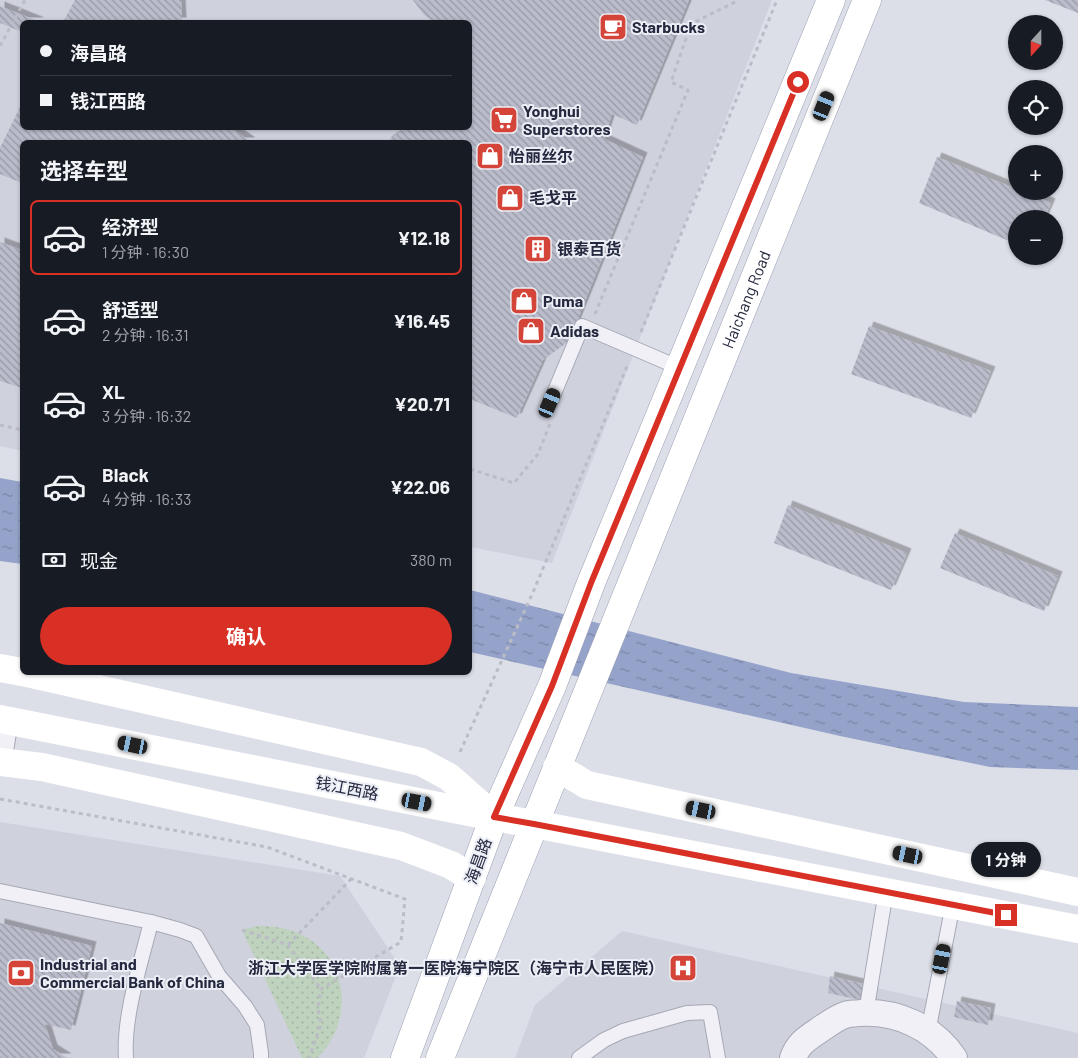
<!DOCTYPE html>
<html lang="zh">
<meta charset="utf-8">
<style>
:root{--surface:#171b24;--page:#20242c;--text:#f1f3f6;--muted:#9ea1a6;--line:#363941;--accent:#d93025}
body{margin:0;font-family:Barlow,"Noto Sans SC",sans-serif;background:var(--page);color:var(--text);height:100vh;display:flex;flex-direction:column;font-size:19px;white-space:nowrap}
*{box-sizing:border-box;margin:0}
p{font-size:16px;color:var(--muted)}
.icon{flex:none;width:28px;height:28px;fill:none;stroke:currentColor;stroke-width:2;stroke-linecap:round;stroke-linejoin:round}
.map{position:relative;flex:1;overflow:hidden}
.details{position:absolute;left:20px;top:140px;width:452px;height:535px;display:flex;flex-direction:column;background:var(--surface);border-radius:8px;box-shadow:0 1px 4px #0004}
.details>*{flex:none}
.hud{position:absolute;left:20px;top:20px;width:452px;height:110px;border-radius:8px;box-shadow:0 1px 4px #0004;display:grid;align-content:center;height:110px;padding:0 20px;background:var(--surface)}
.needle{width:32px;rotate:201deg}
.buttons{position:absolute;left:1008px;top:15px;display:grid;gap:10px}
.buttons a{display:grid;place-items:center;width:55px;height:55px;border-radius:50%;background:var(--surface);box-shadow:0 1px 4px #0004;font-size:25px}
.end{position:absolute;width:22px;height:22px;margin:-11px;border:6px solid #d93025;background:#fff;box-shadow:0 0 0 2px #fff}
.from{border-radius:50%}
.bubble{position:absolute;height:35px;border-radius:18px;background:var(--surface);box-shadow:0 1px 4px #0004;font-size:16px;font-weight:700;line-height:35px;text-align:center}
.car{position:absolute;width:15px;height:30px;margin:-15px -8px;border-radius:6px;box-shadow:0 0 4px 1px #0007;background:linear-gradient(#222 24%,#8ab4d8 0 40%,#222 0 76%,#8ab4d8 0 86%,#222 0)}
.hud b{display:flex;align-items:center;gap:18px;height:48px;font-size:19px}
.hud b+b{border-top:1px solid var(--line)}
.hud i{width:12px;height:12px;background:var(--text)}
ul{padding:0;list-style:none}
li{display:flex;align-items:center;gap:15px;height:75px;margin:0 10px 8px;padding:0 10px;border:2px solid transparent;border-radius:8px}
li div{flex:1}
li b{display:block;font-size:19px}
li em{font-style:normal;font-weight:700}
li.on{border-color:var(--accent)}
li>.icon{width:45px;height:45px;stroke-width:1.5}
h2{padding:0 20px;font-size:22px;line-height:60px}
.pay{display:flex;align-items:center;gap:12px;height:55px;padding:0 20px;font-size:19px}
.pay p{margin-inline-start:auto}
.button{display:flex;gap:10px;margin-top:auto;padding:10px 20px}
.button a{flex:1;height:58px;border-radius:30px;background:var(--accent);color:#fff;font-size:20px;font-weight:700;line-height:58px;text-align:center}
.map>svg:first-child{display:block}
.built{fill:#cfd1dd;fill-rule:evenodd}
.grass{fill:url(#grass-dots)}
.water{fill:url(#water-ripples)}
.building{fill:url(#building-back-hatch);filter:url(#shadow)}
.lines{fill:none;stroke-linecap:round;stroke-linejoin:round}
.service-casing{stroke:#a6a8b5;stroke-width:16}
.minor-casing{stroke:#a6a8b5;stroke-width:28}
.primary-casing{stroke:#9ba0b4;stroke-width:29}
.path{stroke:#bbbcc6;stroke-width:3;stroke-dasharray:4 4;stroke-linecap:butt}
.service{stroke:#f0f0f6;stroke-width:14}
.minor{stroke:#f0f0f6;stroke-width:26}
.secondary{stroke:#fff;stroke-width:28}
.primary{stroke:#fff;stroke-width:28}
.route{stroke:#d93025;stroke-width:6}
.labels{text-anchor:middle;stroke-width:4;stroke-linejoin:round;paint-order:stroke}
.poi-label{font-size:16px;font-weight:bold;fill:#25293f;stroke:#eceef5;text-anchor:start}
.street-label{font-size:16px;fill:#25293f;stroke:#eceef5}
</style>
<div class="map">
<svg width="1078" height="1058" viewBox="0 0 1078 1058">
<defs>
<pattern id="grass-dots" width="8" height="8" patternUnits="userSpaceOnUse" patternTransform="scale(1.25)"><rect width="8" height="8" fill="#bed2bd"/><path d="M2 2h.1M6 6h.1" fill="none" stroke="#a3b4a4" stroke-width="1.8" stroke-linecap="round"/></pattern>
<pattern id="water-ripples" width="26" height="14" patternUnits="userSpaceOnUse" patternTransform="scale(1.25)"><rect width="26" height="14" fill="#95a3ca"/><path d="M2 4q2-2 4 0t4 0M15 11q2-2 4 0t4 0" fill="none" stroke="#7985a5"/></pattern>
<pattern id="building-back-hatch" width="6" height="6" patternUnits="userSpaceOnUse" patternTransform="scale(1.25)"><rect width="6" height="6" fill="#babccb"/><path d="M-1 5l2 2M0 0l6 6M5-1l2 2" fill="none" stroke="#9799a6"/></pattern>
<filter id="shadow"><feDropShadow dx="4.5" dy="-4.5" stdDeviation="0" flood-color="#0004"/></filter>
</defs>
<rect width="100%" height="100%" fill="#dddfe8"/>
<g class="built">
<path d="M0,0H772L552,563L470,547V142H22V451L0,446ZM22,22H470V128H22Z"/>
<polygon points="0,822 340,876 400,966 364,1058 0,1058"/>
<polygon points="622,931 1078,1033 1078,1058 515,1058 535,1005"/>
</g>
<path class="grass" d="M258,926C274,926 288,928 302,935C350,959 354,1023 317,1058H302L242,930Z"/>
<g class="water">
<polygon points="0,478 22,482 22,564 0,561"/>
<polygon points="470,590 791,673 964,702 1078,707 1078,770 990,767 840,736 470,652"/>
</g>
<g class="building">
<polygon points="75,0 181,0 182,22 63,22"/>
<polygon points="413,0 689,0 637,125 612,114 604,139 643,157 569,341 543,360 517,418 470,399 470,142 386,142 406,128 470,128 470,22 435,22 425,16"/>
<polygon points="1045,0 1078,0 1078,13"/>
<polygon points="0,6 40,22 22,22 22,32 0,23"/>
<polygon points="22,103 22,128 231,128 251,142 22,142 22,183 0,174 0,148"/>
<polygon points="937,157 1016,189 1016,191 1022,191 1051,203 1044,219 1016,219 1016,244 919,203"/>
<polygon points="0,242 22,250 22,388 0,381"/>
<polygon points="869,326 991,371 971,418 851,374"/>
<polygon points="788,505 907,553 891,590 774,543"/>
<polygon points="955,533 1058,576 1044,611 940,568"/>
<polygon points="0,923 92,946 71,1030 45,1024 53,1049 67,1058 0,1058"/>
<polygon points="830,976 864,984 861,1000 828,993"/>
<polygon points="957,1001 991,1008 988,1025 954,1017"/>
</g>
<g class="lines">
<defs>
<g id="service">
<polyline points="550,403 582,326 680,368"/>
<path d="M0,891L151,922C141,963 123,1016 126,1058"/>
<polyline points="151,922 180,930 196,936 219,976 245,1006 257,1025 261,1053 261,1058"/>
<polyline points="866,1013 886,891"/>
<polyline points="928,1032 953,904"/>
<polyline points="579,1058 604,1040 623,1031 687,1013 710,1012 718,1058"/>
</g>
<g id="minor">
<polyline points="0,751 5,720"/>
<path d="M793,1058C798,1044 806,1039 818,1031C827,1025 836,1018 845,1015C850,1013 856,1014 860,1013C897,1011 933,1027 954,1058"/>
</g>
<g id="primary">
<polyline points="405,1058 494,817 552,686 591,583 831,0"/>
<path id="s1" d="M440,1058L867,0"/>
</g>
</defs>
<use href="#service" class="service-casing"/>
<use href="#minor" class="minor-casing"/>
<use href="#primary" class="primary-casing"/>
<g class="path">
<polyline points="0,46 25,0"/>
<polyline points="595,314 688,90 671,82 691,24 739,0"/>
<polyline points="641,332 777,0"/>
<polyline points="0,425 22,430"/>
<polyline points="470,469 514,483 538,454 551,421"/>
<polyline points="460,752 534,590 628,364"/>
<polyline points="0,799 267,847 405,899 401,942 321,989 318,1009 321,1024 309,1058"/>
<polyline points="242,930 288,945 321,989"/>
<polyline points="288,945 351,879"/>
</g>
<use href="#service" class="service"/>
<use href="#minor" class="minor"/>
<g class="secondary">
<polyline points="0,668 22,672"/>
<polyline points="23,672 421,762 449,777 493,816"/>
<polyline points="0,719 494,817 534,824 1078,929"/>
<polyline points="0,762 42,767 401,846 451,865 472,878"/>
<polyline points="557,767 587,785 1078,892"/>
</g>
<use href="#primary" class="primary"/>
</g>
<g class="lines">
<polyline class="route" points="798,82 591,583 552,686 494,817 534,824 1006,915"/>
</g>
<defs>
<symbol id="cafe-square" viewBox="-11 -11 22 22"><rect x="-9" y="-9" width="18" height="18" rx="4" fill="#d54439" stroke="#eceef5"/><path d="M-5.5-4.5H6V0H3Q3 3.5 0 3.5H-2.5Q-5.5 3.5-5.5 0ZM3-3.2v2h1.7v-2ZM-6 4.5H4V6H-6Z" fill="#fff"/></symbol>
<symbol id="supermarket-square" viewBox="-11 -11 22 22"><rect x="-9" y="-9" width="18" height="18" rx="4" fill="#d54439" stroke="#eceef5"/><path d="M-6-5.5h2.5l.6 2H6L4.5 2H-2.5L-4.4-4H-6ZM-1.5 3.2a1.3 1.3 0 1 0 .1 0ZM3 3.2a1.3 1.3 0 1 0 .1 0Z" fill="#fff"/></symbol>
<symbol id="shop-square" viewBox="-11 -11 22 22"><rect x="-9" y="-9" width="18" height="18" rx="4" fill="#d54439" stroke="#eceef5"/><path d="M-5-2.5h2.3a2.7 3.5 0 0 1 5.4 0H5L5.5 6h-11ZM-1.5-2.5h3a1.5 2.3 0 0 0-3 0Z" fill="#fff"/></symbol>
<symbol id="building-square" viewBox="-11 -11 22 22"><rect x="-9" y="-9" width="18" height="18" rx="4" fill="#d54439" stroke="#eceef5"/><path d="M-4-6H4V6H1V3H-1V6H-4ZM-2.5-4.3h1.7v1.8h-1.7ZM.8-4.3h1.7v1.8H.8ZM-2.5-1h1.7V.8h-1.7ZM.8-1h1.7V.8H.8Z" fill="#fff"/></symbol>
<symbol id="hospital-square" viewBox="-11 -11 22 22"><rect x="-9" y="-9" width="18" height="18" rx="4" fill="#d54439" stroke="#eceef5"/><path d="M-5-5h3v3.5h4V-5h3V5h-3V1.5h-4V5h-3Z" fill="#fff"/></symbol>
<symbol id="bank-square" viewBox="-11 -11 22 22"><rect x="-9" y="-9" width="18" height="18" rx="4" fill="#d54439" stroke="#eceef5"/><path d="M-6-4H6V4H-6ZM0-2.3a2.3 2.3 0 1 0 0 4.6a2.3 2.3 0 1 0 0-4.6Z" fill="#fff"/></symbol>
</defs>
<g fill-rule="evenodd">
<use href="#cafe-square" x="597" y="11" width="32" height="32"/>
<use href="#supermarket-square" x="488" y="104" width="32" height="32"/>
<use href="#shop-square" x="474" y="140" width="32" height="32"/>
<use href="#shop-square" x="494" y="182" width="32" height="32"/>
<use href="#building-square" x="522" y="233" width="32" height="32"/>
<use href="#shop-square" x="508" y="285" width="32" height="32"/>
<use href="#shop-square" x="515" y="315" width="32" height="32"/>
<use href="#hospital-square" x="667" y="952" width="32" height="32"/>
<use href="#bank-square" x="5" y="957" width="32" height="32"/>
</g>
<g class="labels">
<g class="poi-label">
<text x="632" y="33">Starbucks</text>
<text x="523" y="117">Yonghui<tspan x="523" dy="18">Superstores</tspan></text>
<text x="509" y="162">怡丽丝尔</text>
<text x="529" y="204">毛戈平</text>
<text x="557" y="255">银泰百货</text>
<text x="543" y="307">Puma</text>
<text x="550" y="337">Adidas</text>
<text x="40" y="970">Industrial and<tspan x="40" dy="18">Commercial Bank of China</tspan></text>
<text x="664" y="974" text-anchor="end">浙江大学医学院附属第一医院海宁院区（海宁市人民医院）</text>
</g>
<g class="street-label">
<text dy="6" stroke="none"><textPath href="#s1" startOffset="818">Haichang Road</textPath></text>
<text transform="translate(347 788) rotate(11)" y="6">钱江西路</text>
<text transform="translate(478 861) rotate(-70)" y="6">海昌路</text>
</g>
</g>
</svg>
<div class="buttons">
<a><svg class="needle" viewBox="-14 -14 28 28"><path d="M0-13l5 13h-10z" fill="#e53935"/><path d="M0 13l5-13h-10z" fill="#9ea1a6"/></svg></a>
<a><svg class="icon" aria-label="locate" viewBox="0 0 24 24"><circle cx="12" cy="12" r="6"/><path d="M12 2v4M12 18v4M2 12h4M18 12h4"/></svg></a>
<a>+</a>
<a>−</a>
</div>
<i class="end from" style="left:798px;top:82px"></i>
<i class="end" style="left:1006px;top:915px"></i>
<div class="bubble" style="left:971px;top:842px;width:70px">1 分钟</div>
<i class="car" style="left:824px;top:106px;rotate:22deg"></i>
<i class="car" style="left:550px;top:403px;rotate:23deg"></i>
<i class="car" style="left:133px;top:745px;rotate:282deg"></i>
<i class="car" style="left:417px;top:802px;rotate:101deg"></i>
<i class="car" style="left:701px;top:810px;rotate:282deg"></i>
<i class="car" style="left:908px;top:855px;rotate:282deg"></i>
<i class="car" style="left:942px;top:959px;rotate:11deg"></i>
<div class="hud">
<b><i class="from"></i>海昌路</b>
<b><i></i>钱江西路</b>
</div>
<section class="details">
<h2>选择车型</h2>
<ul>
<li class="on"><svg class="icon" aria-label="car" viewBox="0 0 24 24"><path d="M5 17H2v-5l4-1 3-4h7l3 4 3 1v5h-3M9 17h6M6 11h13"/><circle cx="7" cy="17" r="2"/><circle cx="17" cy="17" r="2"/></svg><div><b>经济型</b><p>1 分钟 · 16:30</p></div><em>¥12.18</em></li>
<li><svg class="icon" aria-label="car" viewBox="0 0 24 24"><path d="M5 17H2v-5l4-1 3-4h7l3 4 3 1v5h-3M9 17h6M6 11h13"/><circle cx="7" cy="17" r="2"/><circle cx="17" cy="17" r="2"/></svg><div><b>舒适型</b><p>2 分钟 · 16:31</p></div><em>¥16.45</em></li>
<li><svg class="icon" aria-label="car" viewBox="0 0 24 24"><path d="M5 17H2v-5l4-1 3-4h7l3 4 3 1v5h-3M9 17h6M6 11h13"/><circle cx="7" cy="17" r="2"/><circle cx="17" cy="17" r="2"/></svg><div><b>XL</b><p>3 分钟 · 16:32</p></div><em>¥20.71</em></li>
<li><svg class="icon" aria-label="car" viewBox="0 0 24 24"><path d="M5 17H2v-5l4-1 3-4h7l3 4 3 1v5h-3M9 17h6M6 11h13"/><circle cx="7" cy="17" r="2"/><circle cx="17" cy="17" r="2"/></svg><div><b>Black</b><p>4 分钟 · 16:33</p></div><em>¥22.06</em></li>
</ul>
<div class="pay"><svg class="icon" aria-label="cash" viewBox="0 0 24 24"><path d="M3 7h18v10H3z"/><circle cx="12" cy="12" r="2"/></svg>现金<p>380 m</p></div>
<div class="button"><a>确认</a></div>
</section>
</div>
